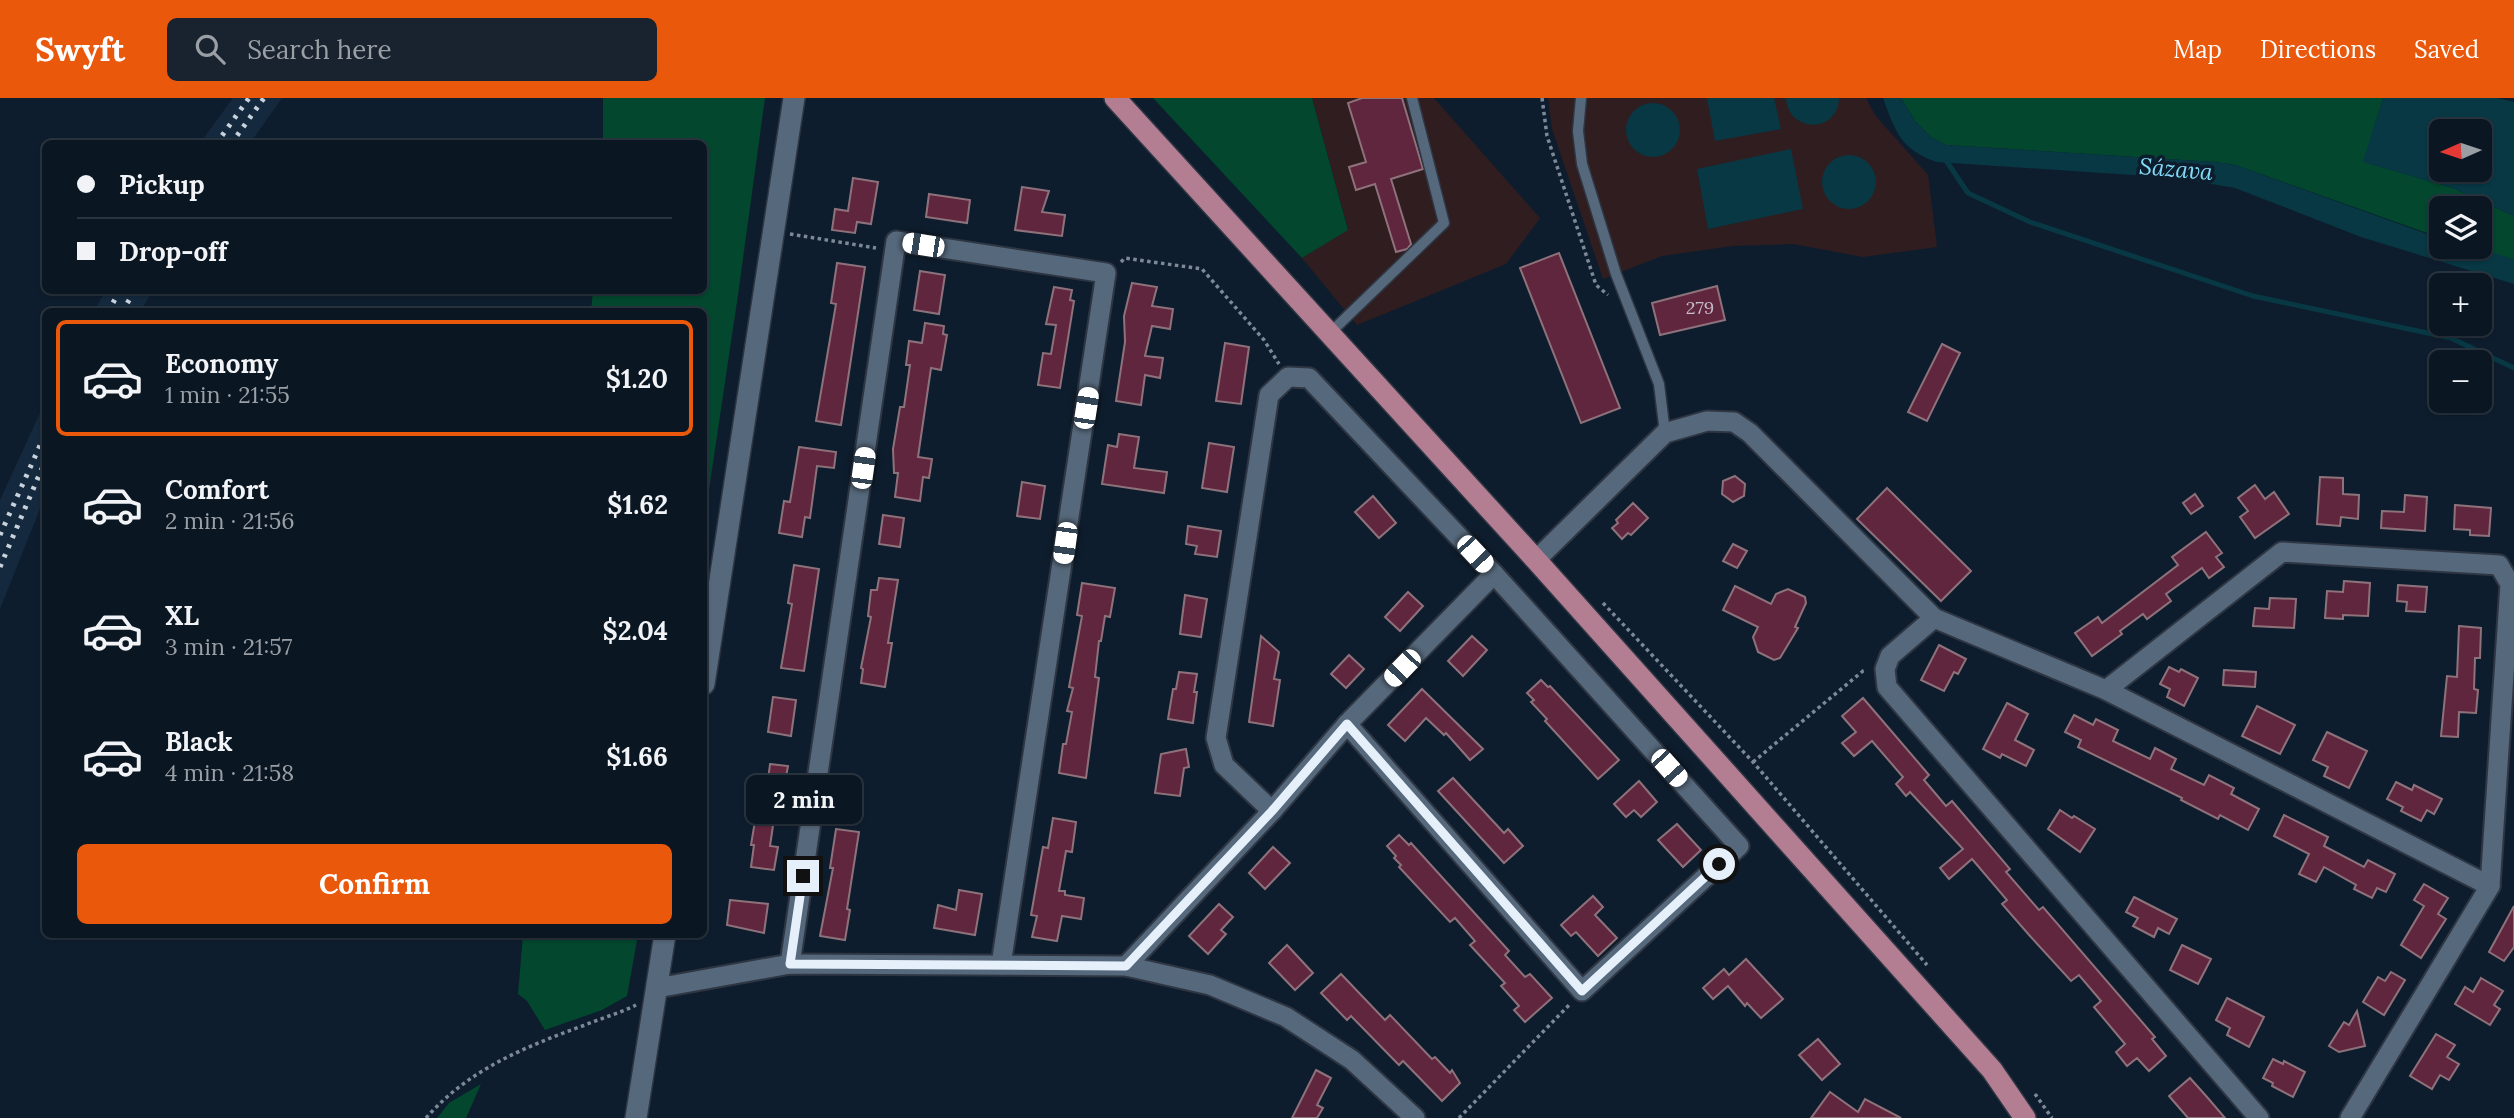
<!DOCTYPE html>
<meta charset="utf-8">
<style>
:root{--surface:#0a1622;--page:#18232f;--text:#f1f3f6;--muted:#999fa5;--line:#2a3540;--accent:#ea580c}
body{margin:0;font-family:Lora,serif;background:var(--page);color:var(--text);height:100vh;display:flex;flex-direction:column;font-size:26px;white-space:nowrap}
*{box-sizing:border-box;margin:0}
p{font-size:23px;color:var(--muted)}
.icon{flex:none;width:38px;height:38px;fill:none;stroke:currentColor;stroke-width:2;stroke-linecap:round;stroke-linejoin:round}
.map{position:relative;flex:1;overflow:hidden}
.details{position:absolute;left:42px;top:210px;width:665px;height:630px;display:flex;flex-direction:column;background:var(--surface);border-radius:10px;box-shadow:0 2px 5px #0004,0 0 0 2px var(--line)}
.details>*{flex:none}
.top-card{position:absolute;left:42px;top:42px;width:665px;height:154px;border-radius:10px;box-shadow:0 2px 5px #0004,0 0 0 2px var(--line);display:grid;align-content:center;height:154px;padding:0 35px;background:var(--surface)}
.needle{width:46px;rotate:267deg}
.fabs{position:absolute;left:2429px;top:21px;display:grid;gap:14px}
.fabs a{display:grid;place-items:center;width:63px;height:63px;border-radius:10px;background:var(--surface);box-shadow:0 2px 5px #0004,0 0 0 2px var(--line);font-size:35px}
.end{position:absolute;width:32px;height:32px;margin:-16px;border:9px solid #e6f0fb;background:#111;box-shadow:0 0 0 4px #111}
.from{border-radius:50%}
.bubble{position:absolute;height:49px;border-radius:10px;background:var(--surface);box-shadow:0 2px 5px #0004,0 0 0 2px var(--line);font-size:23px;font-weight:700;line-height:49px;text-align:center}
.car{position:absolute;width:21px;height:42px;margin:-21px -10px;border-radius:9px;box-shadow:0 0 5px 2px #0007;background:linear-gradient(#fff 24%,#345 0 40%,#fff 0 76%,#345 0 86%,#fff 0)}
.top-card b{display:flex;align-items:center;gap:24px;height:66px;font-size:26px}
.top-card b+b{border-top:2px solid var(--line)}
.top-card i{width:18px;height:18px;background:var(--text)}
ul{padding:12px 0 0;list-style:none}
li{display:flex;align-items:center;gap:21px;height:116px;margin:0 14px 10px;padding:0 21px;border:4px solid transparent;border-radius:10px}
li div{flex:1}
li b{display:block;font-size:26px}
li em{font-style:normal;font-weight:700}
li.selected{border-color:var(--accent)}
li>.icon{width:63px;height:63px;stroke-width:1.5}
.action{display:flex;gap:14px;margin-top:auto;padding:14px 35px}
.action a{flex:1;height:80px;border-radius:10px;background:var(--accent);color:#fff;font-size:28px;font-weight:700;line-height:80px;text-align:center}
header{display:flex;align-items:center;gap:42px;box-sizing:border-box;height:98px;padding:0 35px;background:var(--accent);color:#fff}
header strong{font-size:33px}
nav{display:flex;gap:38px;margin-inline-start:auto;font-size:24px}
.search{width:490px;height:63px;background:var(--page);display:flex;align-items:center;gap:18px;box-sizing:border-box;padding:0 24px;border-radius:10px;color:var(--muted);font-size:26px}
.map>svg:first-child{display:block}
.built{fill:#14293d}
.industrial{fill:#301d1f}
.green{fill:#02472e}
.water{fill:#073844;fill-rule:evenodd}
.lines{fill:none;stroke-linecap:round;stroke-linejoin:round}
.stream{stroke:#073844;stroke-width:5}
.building{fill:#60263e;stroke:#8e727b;stroke-width:2}
.lane-casing{stroke:#2e3643;stroke-width:13}
.street-casing{stroke:#2e3643;stroke-width:23}
.secondary-casing{stroke:#2e3643;stroke-width:24}
.primary-casing{stroke:#2e3643;stroke-width:24}
.path{stroke:#7d8997;stroke-width:3.5;stroke-dasharray:3.5 3.5;stroke-linecap:butt}
.lane{stroke:#56687b;stroke-width:10}
.street{stroke:#56687b;stroke-width:19}
.secondary{stroke:#56687b;stroke-width:21}
.primary{stroke:#b37d92;stroke-width:21}
.rail{stroke:#c7d2dd;stroke-width:5;stroke-dasharray:3.5 7;stroke-linecap:butt}
.route{stroke:#e6f0fb;stroke-width:9}
.labels{text-anchor:middle;stroke-width:7;stroke-linejoin:round;paint-order:stroke}
.number-label{font-size:18px;fill:#c4becc}
.water-label{font-size:23px;font-style:italic;fill:#81dcf8;stroke:#0e1d2d}
</style>
<header>
<strong>Swyft</strong>
<div class="search"><svg class="icon" aria-label="search" viewBox="0 0 24 24"><circle cx="10" cy="10" r="6"/><path d="M15 15l6 6"/></svg>Search here</div>
<nav><a>Map</a><a>Directions</a><a>Saved</a></nav>
</header>
<div class="map">
<svg width="2514" height="1020" viewBox="0 0 2514 1020">
<rect width="100%" height="100%" fill="#0e1d2d"/>
<g class="built">
<polygon points="233,0 282,0 250,45 200,45"/>
<polygon points="106,192 153,192 153,193 140,213 94,213"/>
<polygon points="45,304 45,398 0,511 0,402"/>
</g>
<g class="industrial">
<polygon points="1312,0 1434,0 1540,120 1506,166 1357,227 1302,160 1348,131"/>
<polygon points="1548,0 1866,0 1875,17 1928,77 1937,149 1863,159 1793,146 1732,148 1662,158 1603,181 1552,31"/>
</g>
<g class="green">
<polygon points="603,0 765,0 738,197 704,425 704,214 591,213 593,193 704,192 704,46 603,45"/>
<polygon points="1153,0 1312,0 1348,132 1302,160"/>
<polygon points="1901,0 2383,0 2364,64 2453,90 2514,118 2514,162 2470,149 2480,149 2480,110 2441,110 2441,140 2235,67 2215,64 1946,47 1931,39 1915,23"/>
<polygon points="523,837 638,837 627,898 602,912 545,932 527,903 518,896"/>
<polygon points="481,986 466,1020 437,1020 449,1005"/>
</g>
<g class="water">
<polygon points="1707,0 1774,0 1781,31 1715,43"/>
<path d="M1786,0H1839C1838,36 1788,35 1786,0Z"/>
<path d="M1883,0H1901L1915,23L1931,39L1946,47L2215,64L2235,67L2441,141V149H2471L2514,161V186L2361,139L2235,90L2177,80L1937,64C1901,52 1895,33 1883,0Z"/>
<path d="M2383,0H2497L2514,4V118L2453,90L2363,64ZM2480,33V72H2441V33Z"/>
<circle cx="1653" cy="32" r="27"/>
<polygon points="1791,51 1803,111 1708,131 1697,71"/>
<circle cx="1849" cy="84" r="27"/>
</g>
<g class="lines">
<polyline class="stream" points="1945,61 1968,95 2030,124 2253,198 2451,240 2514,270"/>
</g>
<g class="building">
<polygon points="1362,0 1402,0 1423,71 1391,81 1411,146 1407,151 1396,154 1375,86 1356,92 1349,69 1366,64 1348,5"/>
<polygon points="853,80 878,84 871,126 857,124 855,135 832,132 835,111 848,113"/>
<polygon points="1022,89 1049,93 1042,114 1065,117 1062,138 1015,132"/>
<polygon points="929,96 970,102 967,125 926,119"/>
<polygon points="1559,155 1620,310 1581,325 1520,170"/>
<polygon points="837,165 865,169 841,327 816,323 836,206 831,205"/>
<polygon points="920,173 945,177 939,216 914,212"/>
<polygon points="1132,185 1157,189 1152,208 1173,211 1170,231 1152,228 1145,258 1163,260 1160,280 1145,277 1141,307 1116,303 1125,244 1124,218"/>
<polygon points="1717,188 1725,222 1660,237 1652,205"/>
<polygon points="1054,189 1072,192 1070,202 1074,203 1060,290 1038,287 1043,255 1051,256 1056,227 1046,226"/>
<polygon points="925,225 944,228 943,236 947,237 941,272 931,270 918,359 932,361 929,380 923,379 920,403 895,399 898,375 894,375 893,351 900,309 904,309 910,267 906,267 909,243 922,245"/>
<polygon points="1225,245 1249,249 1241,306 1216,303"/>
<polygon points="1942,246 1960,255 1927,323 1908,314"/>
<polygon points="1119,336 1139,339 1134,370 1167,374 1164,395 1102,386 1108,347 1117,349"/>
<polygon points="1209,345 1234,349 1227,394 1202,390"/>
<polygon points="799,349 836,354 834,370 817,368 810,420 805,419 802,439 779,435 784,403 790,404"/>
<polygon points="1735,378 1745,386 1744,398 1733,404 1722,396 1723,383"/>
<polygon points="2320,379 2343,380 2343,396 2359,397 2358,421 2341,419 2340,428 2317,426"/>
<polygon points="1022,384 1045,388 1040,421 1017,418"/>
<polygon points="2255,387 2265,401 2274,394 2289,416 2255,440 2240,419 2248,413 2238,400"/>
<polygon points="1887,390 1971,473 1941,503 1857,421"/>
<polygon points="2195,396 2203,408 2191,416 2183,405"/>
<polygon points="2405,397 2427,399 2425,433 2381,430 2382,413 2404,414"/>
<polygon points="1373,398 1396,425 1379,440 1355,414"/>
<polygon points="1633,405 1648,420 1631,437 1628,435 1622,441 1612,430 1618,425 1616,422"/>
<polygon points="2455,407 2491,410 2489,438 2470,437 2470,432 2454,431"/>
<polygon points="883,417 904,420 900,449 879,446"/>
<polygon points="1188,428 1221,433 1217,459 1195,456 1197,448 1186,446"/>
<polygon points="2206,434 2222,455 2216,459 2224,469 2209,480 2202,470 2166,496 2171,503 2147,521 2143,516 2120,533 2122,536 2092,558 2075,535 2098,519 2102,525 2178,467 2172,459"/>
<polygon points="1733,446 1747,453 1737,470 1723,463"/>
<polygon points="794,467 819,471 804,573 781,570 792,506 788,505"/>
<polygon points="879,480 898,482 888,545 892,545 885,589 861,585 863,571 861,570 871,519 868,518 871,492 877,492"/>
<polygon points="2344,483 2370,485 2368,518 2343,517 2343,521 2325,520 2327,493 2343,494"/>
<polygon points="1082,485 1115,490 1110,519 1105,518 1101,543 1099,543 1095,579 1099,580 1086,680 1059,675 1063,646 1066,646 1072,614 1067,613 1073,590 1069,589 1082,518 1077,517"/>
<polygon points="2398,487 2427,489 2425,514 2406,513 2407,504 2397,503"/>
<polygon points="1735,488 1771,506 1776,496 1788,491 1805,499 1806,505 1795,529 1798,530 1780,560 1774,562 1758,554 1753,539 1758,529 1723,512"/>
<polygon points="1408,494 1423,508 1400,533 1385,519"/>
<polygon points="1185,497 1207,501 1201,539 1180,536"/>
<polygon points="2270,500 2296,501 2294,530 2253,528 2255,510 2269,511"/>
<polygon points="2459,528 2481,530 2480,560 2475,560 2474,591 2478,592 2476,615 2459,614 2458,639 2441,638 2447,578 2457,579"/>
<polygon points="1261,538 1279,554 1274,581 1280,582 1273,628 1249,624"/>
<polygon points="1472,538 1487,552 1463,578 1448,563"/>
<polygon points="1939,547 1966,561 1958,576 1954,574 1944,593 1921,582"/>
<polygon points="1349,557 1364,571 1346,590 1331,576"/>
<polygon points="2169,569 2179,574 2181,571 2198,580 2184,608 2167,599 2170,591 2160,586"/>
<polygon points="2224,572 2256,574 2255,589 2223,587"/>
<polygon points="1179,574 1197,576 1194,594 1197,594 1193,625 1168,621 1173,591 1176,591"/>
<polygon points="1541,582 1548,589 1550,588 1619,662 1598,681 1545,623 1547,621 1531,604 1534,602 1527,595"/>
<polygon points="1422,591 1483,651 1470,662 1446,635 1444,637 1426,620 1405,643 1388,627"/>
<polygon points="773,599 796,602 791,638 768,634"/>
<polygon points="1863,600 1929,677 1924,682 1946,708 1952,703 2010,771 2006,774 2039,812 2043,809 2155,939 2152,941 2166,958 2149,973 2137,960 2127,968 2116,954 2125,946 2094,909 2101,903 2079,877 2071,883 2030,838 2002,806 2007,802 1972,761 1949,781 1940,770 1963,751 1910,694 1906,698 1896,686 1903,679 1872,643 1854,658 1842,645 1856,634 1842,618"/>
<polygon points="2007,605 2028,616 2015,642 2034,652 2026,668 2002,656 2000,660 1983,651"/>
<polygon points="2257,608 2295,627 2280,656 2242,638"/>
<polygon points="2074,617 2093,627 2096,621 2118,632 2113,643 2150,661 2155,650 2176,661 2171,671 2204,687 2209,677 2234,690 2231,696 2259,711 2248,732 2220,717 2218,721 2181,702 2182,700 2078,649 2081,642 2065,634"/>
<polygon points="2327,634 2367,653 2349,690 2324,678 2328,669 2313,662"/>
<polygon points="1186,651 1189,669 1184,670 1180,698 1155,695 1161,656"/>
<polygon points="770,666 788,668 779,715 775,714 770,748 778,749 774,772 751,769 754,747 751,747 757,711 752,711 757,680 768,682"/>
<polygon points="1453,680 1504,735 1508,731 1523,748 1504,765 1438,693"/>
<polygon points="1639,683 1657,704 1641,719 1634,712 1626,719 1614,706"/>
<polygon points="2396,684 2412,692 2414,687 2442,701 2434,716 2427,712 2421,723 2401,713 2403,709 2387,701"/>
<polygon points="2060,712 2072,720 2074,718 2095,731 2080,754 2048,731"/>
<polygon points="2284,717 2328,739 2324,748 2364,769 2368,762 2395,776 2386,794 2377,790 2372,800 2354,791 2356,787 2324,769 2316,784 2299,776 2309,756 2274,738"/>
<polygon points="1053,720 1076,724 1072,754 1066,753 1059,793 1065,793 1065,797 1084,800 1081,821 1062,818 1057,843 1032,839 1037,818 1031,817 1043,749 1048,750"/>
<polygon points="1677,726 1701,752 1683,769 1658,742"/>
<polygon points="836,731 859,734 847,811 850,812 845,842 820,838 833,770 830,770"/>
<polygon points="1399,737 1409,747 1411,745 1509,853 1505,857 1525,879 1530,876 1552,900 1525,924 1514,912 1519,908 1501,888 1505,885 1470,847 1475,843 1455,820 1450,824 1399,769 1401,767 1394,760 1396,758 1387,748"/>
<polygon points="1273,749 1290,765 1265,791 1249,775"/>
<polygon points="2424,786 2448,800 2438,816 2446,821 2421,860 2401,847 2424,808 2414,802"/>
<polygon points="959,792 982,796 975,837 934,830 938,807 956,812"/>
<polygon points="1593,798 1603,809 1595,817 1617,840 1598,858 1576,834 1571,838 1561,827"/>
<polygon points="2134,799 2177,821 2169,836 2158,830 2154,839 2133,828 2138,820 2126,814"/>
<polygon points="730,802 768,806 764,835 727,827"/>
<polygon points="1219,806 1233,819 1221,832 1226,836 1208,856 1189,838"/>
<polygon points="2514,808 2514,849 2504,863 2489,854"/>
<polygon points="1287,847 1313,875 1295,892 1269,865"/>
<polygon points="2182,847 2211,861 2198,886 2170,872"/>
<polygon points="1746,861 1783,901 1761,920 1747,905 1745,908 1728,888 1713,901 1703,890 1724,871 1729,877"/>
<polygon points="2391,874 2405,882 2384,917 2363,904 2378,879 2385,883"/>
<polygon points="1341,876 1385,922 1390,917 1432,961 1435,959 1450,975 1452,972 1460,985 1442,1003 1403,963 1399,967 1351,918 1347,922 1321,895"/>
<polygon points="2481,880 2503,893 2494,907 2500,911 2490,927 2455,906 2465,889 2473,894"/>
<polygon points="2227,900 2264,919 2249,949 2227,937 2230,930 2216,922"/>
<polygon points="2357,913 2365,948 2339,954 2329,948 2344,924 2349,927"/>
<polygon points="2436,936 2455,947 2447,959 2459,966 2449,982 2440,977 2432,991 2410,978"/>
<polygon points="1818,941 1840,966 1822,982 1799,957"/>
<polygon points="2273,961 2283,966 2284,963 2305,974 2293,999 2272,988 2273,985 2263,980"/>
<polygon points="1316,972 1331,980 1317,1007 1323,1010 1317,1020 1292,1020"/>
<polygon points="2190,980 2207,999 2225,1020 2188,1020 2169,998"/>
<polygon points="1830,994 1858,1014 1865,1001 1901,1020 1811,1020"/>
</g>
<g class="lines">
<defs>
<g id="lane">
<polyline points="1581,0 1578,33 1582,66 1616,176 1659,286 1665,335"/>
<polyline points="1330,235 1444,125 1412,0"/>
</g>
<g id="street">
<polyline points="1536,462 1665,335 1707,323 1734,324 1750,335 1934,520 2106,592 2490,788"/>
<polyline points="1934,520 1890,558 1885,571 1887,589 2259,1020"/>
<polyline points="2106,592 2282,454 2499,467 2510,486 2490,788 2350,1020"/>
<polyline points="1272,713 1224,667 1216,640 1269,297 1288,279 1309,280 1494,476 1739,748 1582,893 1347,626"/>
<polyline points="790,866 896,143 1106,175 1001,867"/>
<polyline points="1126,868 1272,713 1347,626 1494,476"/>
<polyline points="657,890 790,866 1126,868 1210,887 1286,919 1352,962 1415,1020"/>
</g>
<g id="secondary">
<polyline points="704,586 794,0"/>
<polyline points="636,1020 665,836"/>
</g>
<polyline id="primary" points="1115,0 1536,462 1992,972 2025,1020"/>
</defs>
<use href="#lane" class="lane-casing"/>
<use href="#street" class="street-casing"/>
<use href="#secondary" class="secondary-casing"/>
<use href="#primary" class="primary-casing"/>
<g class="path">
<polyline points="1542,0 1547,38 1596,187 1608,197"/>
<polyline points="790,136 876,150"/>
<polyline points="1121,164 1125,160 1202,171 1264,242 1279,266"/>
<polyline points="1603,505 1753,664 1927,867"/>
<polyline points="1753,664 1863,573 1866,572"/>
<polyline points="2035,996 2052,1020"/>
<path d="M426,1020C469,971 525,949 585,927C602,920 620,915 636,907"/>
<polyline points="1459,1020 1571,905"/>
</g>
<use href="#lane" class="lane"/>
<use href="#street" class="street"/>
<use href="#secondary" class="secondary"/>
<use href="#primary" class="primary"/>
<g class="rail">
<polyline points="216,46 249,0"/>
<polyline points="231,46 264,0"/>
<polyline points="108,214 120,192"/>
<polyline points="122,214 135,192"/>
<polyline points="0,437 46,334"/>
<polyline points="0,469 46,361"/>
</g>
</g>
<g class="lines">
<polyline class="route" points="803,778 790,866 1126,868 1272,713 1347,626 1582,893 1719,766"/>
</g>
<g class="labels">
<g class="number-label">
<text x="1700" y="216">279</text>
</g>
<g class="water-label">
<text transform="translate(2176 71) rotate(5)" y="8">Sázava</text>
</g>
</g>
</svg>
<div class="fabs">
<a><svg class="needle" viewBox="-14 -14 28 28"><path d="M0-13l5 13h-10z" fill="#e53935"/><path d="M0 13l5-13h-10z" fill="#999fa5"/></svg></a>
<a><svg class="icon" aria-label="layers" viewBox="0 0 24 24"><path d="M12 4l9 5-9 5-9-5zM3 14l9 5 9-5"/></svg></a>
<a>+</a>
<a>−</a>
</div>
<i class="end from" style="left:1719px;top:766px"></i>
<i class="end" style="left:803px;top:778px"></i>
<div class="bubble" style="left:746px;top:677px;width:116px">2 min</div>
<i class="car" style="left:923px;top:147px;rotate:279deg"></i>
<i class="car" style="left:1086px;top:310px;rotate:9deg"></i>
<i class="car" style="left:863px;top:370px;rotate:8deg"></i>
<i class="car" style="left:1065px;top:445px;rotate:188deg"></i>
<i class="car" style="left:1475px;top:456px;rotate:137deg"></i>
<i class="car" style="left:1402px;top:570px;rotate:224deg"></i>
<i class="car" style="left:1669px;top:670px;rotate:138deg"></i>
<div class="top-card">
<b><i class="from"></i>Pickup</b>
<b><i></i>Drop-off</b>
</div>
<section class="details">
<ul>
<li class="selected"><svg class="icon" aria-label="car" viewBox="0 0 24 24"><path d="M5 17H2v-5l4-1 3-4h7l3 4 3 1v5h-3M9 17h6M6 11h13"/><circle cx="7" cy="17" r="2"/><circle cx="17" cy="17" r="2"/></svg><div><b>Economy</b><p>1 min · 21:55</p></div><em>$1.20</em></li>
<li><svg class="icon" aria-label="car" viewBox="0 0 24 24"><path d="M5 17H2v-5l4-1 3-4h7l3 4 3 1v5h-3M9 17h6M6 11h13"/><circle cx="7" cy="17" r="2"/><circle cx="17" cy="17" r="2"/></svg><div><b>Comfort</b><p>2 min · 21:56</p></div><em>$1.62</em></li>
<li><svg class="icon" aria-label="car" viewBox="0 0 24 24"><path d="M5 17H2v-5l4-1 3-4h7l3 4 3 1v5h-3M9 17h6M6 11h13"/><circle cx="7" cy="17" r="2"/><circle cx="17" cy="17" r="2"/></svg><div><b>XL</b><p>3 min · 21:57</p></div><em>$2.04</em></li>
<li><svg class="icon" aria-label="car" viewBox="0 0 24 24"><path d="M5 17H2v-5l4-1 3-4h7l3 4 3 1v5h-3M9 17h6M6 11h13"/><circle cx="7" cy="17" r="2"/><circle cx="17" cy="17" r="2"/></svg><div><b>Black</b><p>4 min · 21:58</p></div><em>$1.66</em></li>
</ul>
<div class="action"><a>Confirm</a></div>
</section>
</div>
